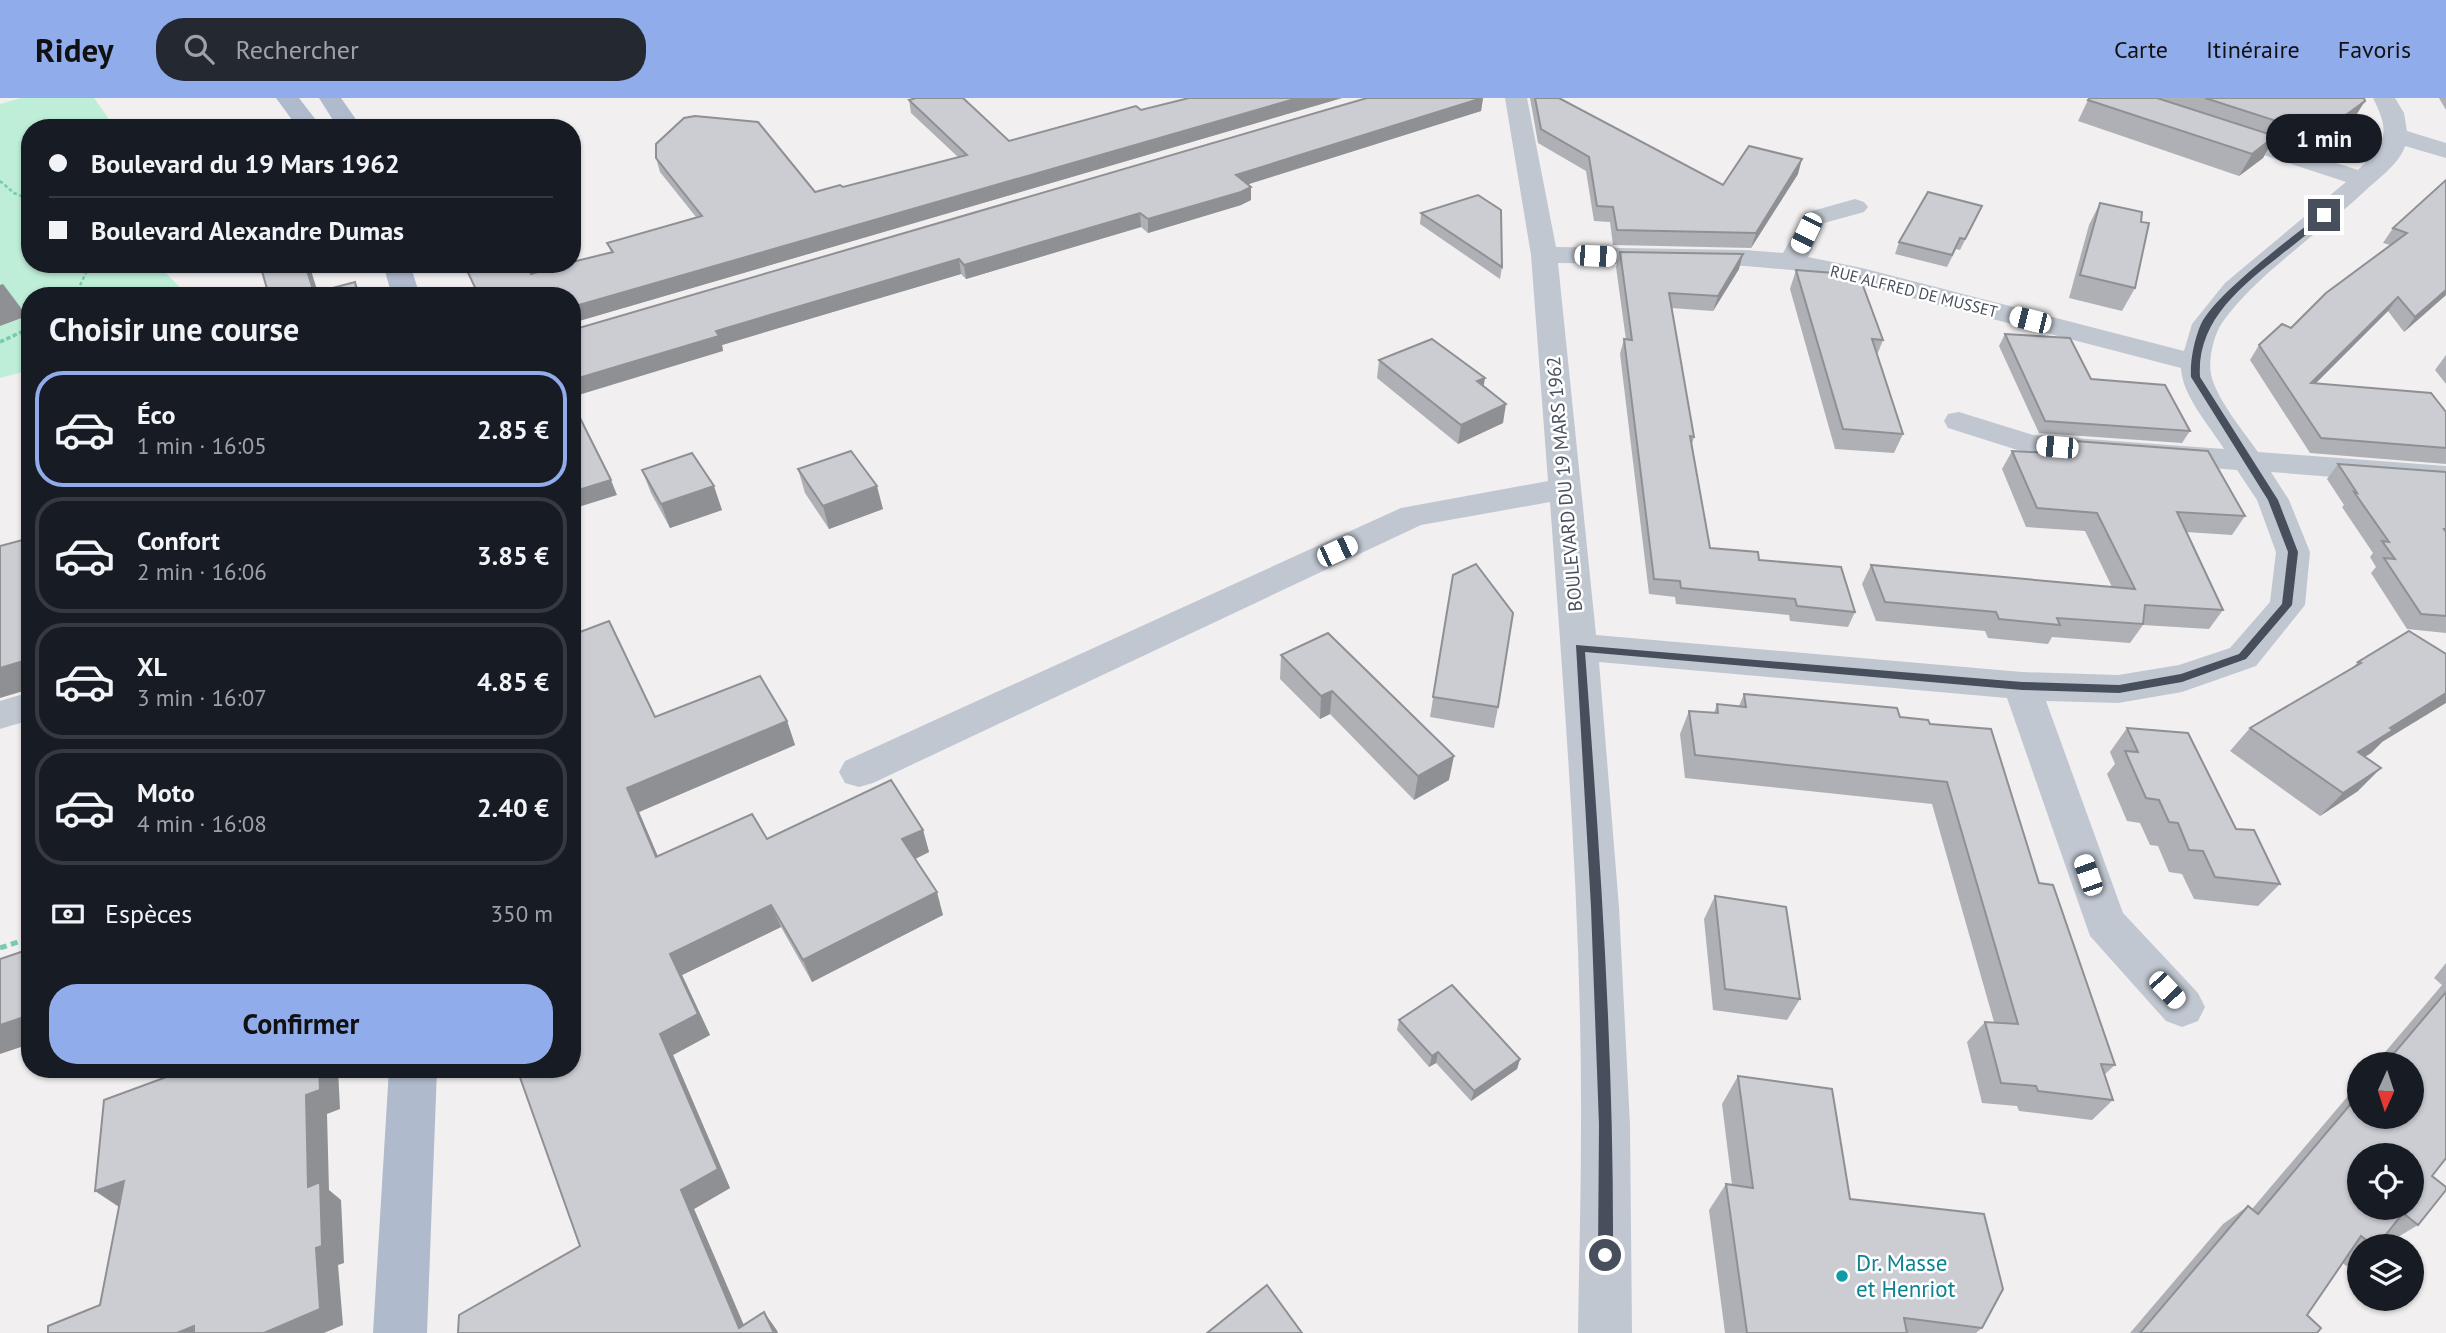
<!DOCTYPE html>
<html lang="fr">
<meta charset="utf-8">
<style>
:root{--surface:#171b24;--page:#242831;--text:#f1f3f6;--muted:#9ea1a6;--line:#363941;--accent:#91aceb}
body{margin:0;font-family:"PT Sans",sans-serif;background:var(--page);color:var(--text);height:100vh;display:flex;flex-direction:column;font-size:26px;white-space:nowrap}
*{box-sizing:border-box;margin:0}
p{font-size:23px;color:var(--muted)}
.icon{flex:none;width:38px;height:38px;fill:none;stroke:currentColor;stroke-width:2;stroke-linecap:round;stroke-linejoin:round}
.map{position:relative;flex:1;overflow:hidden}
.drawer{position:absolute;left:21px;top:189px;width:560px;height:791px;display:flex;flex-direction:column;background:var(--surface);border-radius:28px;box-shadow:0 2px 5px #0004}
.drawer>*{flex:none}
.guide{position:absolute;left:21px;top:21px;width:560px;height:154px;border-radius:28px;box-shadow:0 2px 5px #0004;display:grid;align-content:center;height:154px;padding:0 28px;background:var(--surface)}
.needle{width:46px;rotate:183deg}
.tools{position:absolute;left:2347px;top:954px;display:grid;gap:14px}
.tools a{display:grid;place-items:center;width:77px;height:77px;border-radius:50%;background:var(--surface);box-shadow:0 2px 5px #0004;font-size:35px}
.end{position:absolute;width:32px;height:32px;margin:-16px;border:9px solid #474f5c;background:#fff;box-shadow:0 0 0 4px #fff}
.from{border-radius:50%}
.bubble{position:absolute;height:49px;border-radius:24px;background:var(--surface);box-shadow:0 2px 5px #0004;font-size:23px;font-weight:600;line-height:49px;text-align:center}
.car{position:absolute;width:21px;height:42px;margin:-21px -10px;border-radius:9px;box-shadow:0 0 5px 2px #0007;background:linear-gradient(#fff 24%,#345 0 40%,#fff 0 76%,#345 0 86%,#fff 0)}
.guide b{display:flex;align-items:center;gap:24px;height:66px;font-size:26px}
.guide b+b{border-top:2px solid var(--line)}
.guide i{width:18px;height:18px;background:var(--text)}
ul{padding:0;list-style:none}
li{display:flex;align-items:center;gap:21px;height:116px;margin:0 14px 10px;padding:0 14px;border:4px solid var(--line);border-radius:28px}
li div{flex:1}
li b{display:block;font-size:26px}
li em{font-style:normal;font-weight:600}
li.on{border-color:var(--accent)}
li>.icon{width:63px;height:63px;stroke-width:1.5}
h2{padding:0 28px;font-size:32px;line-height:84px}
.pay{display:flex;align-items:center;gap:18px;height:77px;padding:0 28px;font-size:26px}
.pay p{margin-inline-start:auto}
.primary-button{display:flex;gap:14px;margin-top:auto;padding:14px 28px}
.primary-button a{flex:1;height:80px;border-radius:28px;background:var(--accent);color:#111;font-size:28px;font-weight:600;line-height:80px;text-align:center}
header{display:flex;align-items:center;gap:42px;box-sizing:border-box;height:98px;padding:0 35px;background:var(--accent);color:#111}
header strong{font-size:33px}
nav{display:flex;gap:38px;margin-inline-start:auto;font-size:24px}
.search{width:490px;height:63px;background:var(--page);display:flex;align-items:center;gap:18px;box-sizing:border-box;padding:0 24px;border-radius:28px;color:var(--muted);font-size:26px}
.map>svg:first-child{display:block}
.green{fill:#beeed7}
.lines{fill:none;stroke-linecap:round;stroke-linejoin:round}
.path-far2{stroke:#77cbae;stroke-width:2.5;stroke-dasharray:3.5 2.5;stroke-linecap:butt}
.path-far1{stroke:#77cbae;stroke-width:3.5;stroke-dasharray:4.5 2.5;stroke-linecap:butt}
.path{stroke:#77cbae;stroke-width:5;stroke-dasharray:7 4.5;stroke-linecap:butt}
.minor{fill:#c0c7d1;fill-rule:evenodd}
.major{fill:#afbacd;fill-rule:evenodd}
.wall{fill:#afb0b5}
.shaded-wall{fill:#8f9094}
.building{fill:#cccdd3;stroke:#8f9094;stroke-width:2;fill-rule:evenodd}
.route{fill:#474f5c}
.culture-dot{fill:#0f9aa8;stroke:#fff;stroke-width:2.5}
.labels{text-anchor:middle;stroke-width:5;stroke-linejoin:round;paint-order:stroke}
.far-street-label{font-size:16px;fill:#474f5c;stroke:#fff}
.street-label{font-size:19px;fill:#474f5c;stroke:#fff}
.near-culture-label{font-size:23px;fill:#0d838f;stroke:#fff;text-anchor:start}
</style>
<header>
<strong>Ridey</strong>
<div class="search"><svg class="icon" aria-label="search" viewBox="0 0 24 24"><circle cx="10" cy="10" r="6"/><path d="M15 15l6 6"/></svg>Rechercher</div>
<nav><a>Carte</a><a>Itinéraire</a><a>Favoris</a></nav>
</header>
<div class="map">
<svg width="2446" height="1235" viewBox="0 0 2446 1235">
<rect width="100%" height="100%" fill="#f1efef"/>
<polygon class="green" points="21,0 94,0 115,30 30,30 30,166 168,166 165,174 188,198 30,198 30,272 0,280 0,228 19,221 0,192 0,6"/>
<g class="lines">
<g class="path-far2">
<polyline points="0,83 14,95 30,102"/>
<polyline points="75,198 90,166"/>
</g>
<polyline class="path-far1" points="0,244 30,230"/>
<polyline class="path" points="0,850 30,840"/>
<g class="minor">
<path d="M1505,0H1527L1556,149L1745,152L1783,155L1805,115L1855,101L1864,104L1868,109L1864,114L1824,125L1808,159L1862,170L2184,253L2192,226L2225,185L2346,84L2212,40L2208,35L2212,30H2228L2358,72C2386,45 2391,36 2373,0H2395L2404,15L2407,33L2446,45V60L2405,48C2400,65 2379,80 2367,91C2323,133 2255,177 2222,225C2214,236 2208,262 2211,276C2215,299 2244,334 2258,354L2446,368V388L2271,374L2289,402L2310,454L2305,507L2256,568L2182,594L2118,605L2046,603L2123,815L2198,895L2205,909L2198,923L2182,929L2166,923L2090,838L2007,600L1599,564L1619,809L1630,1027L1632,1235H1578C1579,1166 1581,1097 1581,1028C1582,820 1565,611 1550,404L1421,427L873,685L859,689L845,685L839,674L845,663L1401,410L1548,383L1531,157ZM1558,165L1745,168L1792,172L1850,184L2181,270C2182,298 2210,328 2224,351L2033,337L1959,314L1948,316L1944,323L1948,330L2030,356L2237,372L2257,402L2276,454L2270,504L2230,550L2179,567L2118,577L2022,574L1596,537Z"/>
<polygon points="30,594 30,622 0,631 0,603"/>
</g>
<g class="major">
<polygon points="276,0 299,0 322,30 298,30"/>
<polygon points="319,0 341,0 362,30 338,30"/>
<polygon points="383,166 410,166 420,198 392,198"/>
<polygon points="389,971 437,971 427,1235 373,1235"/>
</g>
</g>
<g class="wall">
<polygon points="1342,0 572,225 572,198 531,176 611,154 607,145 696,119 660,74 656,60 815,94 843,89 958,59 911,15 909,2 1009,43 1141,12"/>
<polygon points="1483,0 1481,13 1249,86 1251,102 1241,107 1148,135 1141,129 966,181 961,176 722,247 723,253 572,232"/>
<polygon points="1530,0 1559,0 1723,87 1798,76 1751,150 1613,147 1610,124 1594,123 1586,73 1538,45"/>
<polygon points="2090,0 2364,0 2355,19 2317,47 2290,38 2282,45 2273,42 2263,60 2239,78 2078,23 2088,2"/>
<polygon points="2439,0 2446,0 2446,12"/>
<polygon points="2446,82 2446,197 2404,234 2388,213 2316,285 2446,314 2446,366 2310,355 2250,262 2259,247 2291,230 2390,147 2383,145 2393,130"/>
<polygon points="2100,105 2141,124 2135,190 2122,213 2069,200 2089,127"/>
<polygon points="1982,108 1960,152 1956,151 1947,169 1895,156 1899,144"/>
<polygon points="1421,115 1502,169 1500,181 1420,126"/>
<polygon points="1620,154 1739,171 1713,213 1671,210 1694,339 1692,346 1710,450 1759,462 1855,514 1848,529 1790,523 1789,517 1676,506 1675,499 1649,496 1620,256 1624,241 1626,242 1616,169"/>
<polygon points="1796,172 1883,242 1877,257 1903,336 1894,355 1835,351 1790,191"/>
<polygon points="2005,236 2091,281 2190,333 2182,345 2039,335 1999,248"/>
<polygon points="2446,257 2446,286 2435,272"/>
<polygon points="1379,262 1484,288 1503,325 1458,346 1377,280"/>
<polygon points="2061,342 2245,418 2232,437 2186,434 2223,512 2209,531 2143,527 2130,545 2052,539 2048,546 1988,540 1985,533 1876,523 1862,486 1871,467 2112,489 2085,433 2026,429 2002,371 2012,353 2053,355"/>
<polygon points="2338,366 2446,374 2446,535 2407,531 2371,475 2376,469 2370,459 2373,455 2342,409 2344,407 2327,381"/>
<polygon points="798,371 883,411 829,431 805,395"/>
<polygon points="642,372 722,412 670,430 651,395"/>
<polygon points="1453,477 1498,609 1494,630 1430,619"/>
<polygon points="2409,533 2382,644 2371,655 2365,659 2358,693 2320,718 2230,653 2250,630 2351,571 2358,564"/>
<polygon points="1328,535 1449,682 1414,702 1330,616 1320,621 1280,581 1281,557"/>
<polygon points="1744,596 1900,619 1930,626 2039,785 2115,967 2104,977 2113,1002 2092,1022 2019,1013 2017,1008 1982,1005 1967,944 1985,924 1994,924 1932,706 1685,680 1680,636 1689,613 1714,615 1717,606 1739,608"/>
<polygon points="655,619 787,623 795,647 639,714 658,759 767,741 923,732 929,754 915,761 943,817 812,884 781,829 682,877 710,937 673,957 730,1090 694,1111 744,1227 776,1231 778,1235 458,1235 580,1148 517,971"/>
<polygon points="2127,630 2236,731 2280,786 2258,808 2194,801 2182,776 2169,774 2158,748 2150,747 2140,725 2127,723 2107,676 2115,666 2110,654"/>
<polygon points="1715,798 1800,901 1787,922 1713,912 1704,821"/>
<polygon points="2446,865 2446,1060 2432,1078 2418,1127 2388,1145 2383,1141 2377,1148 2359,1148 2359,1160 2346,1168 2343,1165 2307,1217 2317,1235 2130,1235 2223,1126 2248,1108 2252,1111 2359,985 2359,1018 2412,966 2375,966 2442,887 2434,880"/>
<polygon points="1399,922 1520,961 1517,971 1471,1003 1436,965 1429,969 1397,932"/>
<polygon points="1738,978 1850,1101 1982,1230 1976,1235 1725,1235 1709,1112 1726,1086 1732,1087 1722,1006"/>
</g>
<g class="shaded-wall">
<polygon points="1298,0 1342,0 572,225 572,209"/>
<polygon points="1483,0 1481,13 1236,90 1236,77"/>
<polygon points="2365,3 2355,19 2317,47 2328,30"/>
<polygon points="2300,21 2290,38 2282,45 2292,28"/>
<polygon points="2275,38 2263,60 2239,78 2252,56"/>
<polygon points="1802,61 1798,76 1751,150 1756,135"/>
<polygon points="1251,89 1251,102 1241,107 1148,135 1148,121"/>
<polygon points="1140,115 1141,129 966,181 964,167"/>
<polygon points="1743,156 1739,171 1713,213 1718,198"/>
<polygon points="959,161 961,176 722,247 723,253 572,299 572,282 716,233"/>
<polygon points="305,166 309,166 319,198 314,195"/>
<polygon points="355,184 362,198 358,198"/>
<polygon points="3,186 27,218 0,228 0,187"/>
<polygon points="2446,192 2446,197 2404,234 2415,219"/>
<polygon points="2398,199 2388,213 2301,300 2311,285"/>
<polygon points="1485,280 1482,298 1477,283"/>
<polygon points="1506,306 1503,325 1458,346 1461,327"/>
<polygon points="611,382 617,397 572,411 572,394"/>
<polygon points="714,388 722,412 670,430 661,406"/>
<polygon points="877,388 883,411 829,431 823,408"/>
<polygon points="30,561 30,591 0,600 0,570"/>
<polygon points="1332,593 1330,616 1320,621 1321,598"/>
<polygon points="2446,595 2446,605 2382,644 2371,655 2335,677 2358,654 2390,630"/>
<polygon points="787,623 795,647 639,714 668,782 656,759 627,690"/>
<polygon points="1454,658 1449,682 1414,702 1418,678"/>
<polygon points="2381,670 2358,693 2320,718 2343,695"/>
<polygon points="923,732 929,754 909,764 902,741"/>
<polygon points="937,794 943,817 812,884 803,862"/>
<polygon points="771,807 781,829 682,877 710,937 673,957 730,1090 694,1111 747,1235 739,1230 681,1092 660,936 670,856"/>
<polygon points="30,917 30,946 0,956 0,927"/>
<polygon points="1438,954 1436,965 1429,969 1432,958"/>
<polygon points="1520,961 1517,971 1471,1003 1474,993"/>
<polygon points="319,971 338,971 340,1011 327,1016 329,1092 341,1102 344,1165 338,1167 343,1227 324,1235 264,1235 308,1089 306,997"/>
<polygon points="124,1083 122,1111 95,1093"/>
<polygon points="764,1214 776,1231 778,1235 774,1235"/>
<polygon points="194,1228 206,1235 177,1235"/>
</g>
<g class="building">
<polygon points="916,0 963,0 1009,43 1136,8 1141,12 1189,0 1298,0 572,209 572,198 479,198 464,166 526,166 531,176 566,166 572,166 572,164 613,154 607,145 702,118 656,60 656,46 684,20 695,18 758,24 815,94 840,87 843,89 967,57 909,2"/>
<polygon points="1367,0 1482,0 1236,77 1251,89 1241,94 1148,121 1140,115 964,167 959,161 716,233 719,238 572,282 572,232"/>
<polygon points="1535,0 1559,0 1723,87 1749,48 1802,61 1756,135 1617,132 1613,109 1597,108 1589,59 1541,31"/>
<polygon points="2090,0 2157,0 2275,38 2252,56 2088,2"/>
<polygon points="2205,0 2364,0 2365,3 2328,30 2300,21 2292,28"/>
<polygon points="2446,82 2446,192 2415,219 2398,199 2311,285 2431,295 2446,314 2446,350 2321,340 2259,247 2282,226 2291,230 2326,195 2407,135 2393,130"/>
<polygon points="1928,94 1982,108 1965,141 1960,140 1952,157 1899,144"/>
<polygon points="1478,97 1501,112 1502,169 1421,115"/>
<polygon points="2100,105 2142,114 2141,124 2149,125 2135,190 2080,177"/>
<polygon points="1620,154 1743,156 1718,198 1669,195 1694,339 1690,338 1710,450 1758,454 1759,462 1841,469 1855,514 1797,508 1795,501 1681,490 1680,483 1654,481 1624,241 1632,242"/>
<polygon points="260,166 305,166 314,195 355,184 358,198 269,198"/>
<polygon points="1796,172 1859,177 1883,242 1872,241 1903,336 1843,331"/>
<polygon points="2005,236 2070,240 2091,281 2165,287 2190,333 2045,323"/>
<polygon points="1432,241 1485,280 1477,283 1506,306 1461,327 1379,262"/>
<polygon points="572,304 611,382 572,394"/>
<polygon points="2061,342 2208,353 2245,418 2177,414 2223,512 2145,507 2143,526 2057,520 2060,527 1999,521 1996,514 1885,504 1871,467 2135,491 2097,415 2037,410 2012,353 2067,356"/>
<polygon points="851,353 877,388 823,408 798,371"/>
<polygon points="692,355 714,388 661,406 642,372"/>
<polygon points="2338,366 2446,374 2446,431 2444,431 2446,434 2446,518 2421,516 2384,460 2395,461 2382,443 2389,444 2354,394 2357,395"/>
<polygon points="30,440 30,561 0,570 0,448"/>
<polygon points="1476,466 1513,515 1498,609 1433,599 1453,477"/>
<polygon points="609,523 655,619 760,578 787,623 627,690 656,759 752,716 767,741 891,682 923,732 902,741 937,794 803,862 771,807 670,856 698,916 660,936 718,1071 681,1092 739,1230 764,1214 774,1235 458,1235 459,1217 580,1148 517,971 572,971 572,537"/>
<polygon points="2409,533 2446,556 2446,595 2390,630 2393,632 2358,654 2381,670 2343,695 2250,630 2361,565 2358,564"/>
<polygon points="1328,535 1454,658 1418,678 1332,593 1321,598 1281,557"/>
<polygon points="1744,596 1897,610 1900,619 1928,622 1930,626 1991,631 2039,785 2053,787 2115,967 2101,966 2113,1002 2038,993 2036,988 2001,985 1985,924 2018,926 1947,684 1695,657 1689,613 1718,615 1717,606 1746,609"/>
<polygon points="2127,630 2188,635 2236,731 2254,732 2280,786 2215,779 2203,753 2189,752 2178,725 2169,724 2159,702 2146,700 2125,653 2138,654"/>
<polygon points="1715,798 1786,809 1800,901 1725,891"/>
<polygon points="30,851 30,917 0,927 0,861"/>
<polygon points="1452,887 1520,961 1474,993 1438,954 1432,958 1399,922"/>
<path d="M2446,894V1060L2432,1078L2446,1089V1092L2418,1127L2403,1115L2377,1148H2374L2361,1138L2307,1217L2321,1230L2317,1235H2140L2248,1108L2258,1116L2359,996V1018H2412V966H2385ZM2359,1057H2412V1110H2359Z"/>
<polygon points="188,971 319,971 320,992 306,997 308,1089 320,1084 322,1148 316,1150 320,1211 264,1235 194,1235 194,1228 177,1235 48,1235 48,1228 100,1207 124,1083 95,1093 104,1002"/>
<polygon points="1738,978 1832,991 1850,1101 1984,1116 2003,1191 1982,1230 1904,1220 1907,1235 1747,1235 1726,1086 1753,1090"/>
<polygon points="1267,1187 1302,1235 1207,1235"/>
</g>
<path class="route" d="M2322,115L2328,117C2281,165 2195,202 2200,279L2278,402L2298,454L2292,507L2246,561L2182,584L2119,595L2022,592L1585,554C1600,755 1614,955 1613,1157L1611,1163L1605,1165L1600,1163L1598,1157L1599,1027L1591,809L1576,547L2022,584L2119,587L2181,576L2239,556L2282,506L2288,454L2268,402L2191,279C2190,263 2194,242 2201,226C2217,194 2292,140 2322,115Z"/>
<circle class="culture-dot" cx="1842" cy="1178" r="7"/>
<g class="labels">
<g class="far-street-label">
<text transform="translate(1914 193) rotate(14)" y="6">RUE ALFRED DE MUSSET</text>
</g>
<g class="street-label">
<text transform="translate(1564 386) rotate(-95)" y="7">BOULEVARD DU 19 MARS 1962</text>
</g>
<g class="near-culture-label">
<text x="1856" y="1173">Dr. Masse<tspan x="1856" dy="26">et Henriot</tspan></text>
</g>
</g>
</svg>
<div class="tools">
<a><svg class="needle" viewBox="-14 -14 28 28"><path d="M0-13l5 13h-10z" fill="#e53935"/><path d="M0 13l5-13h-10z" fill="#9ea1a6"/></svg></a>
<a><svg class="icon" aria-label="locate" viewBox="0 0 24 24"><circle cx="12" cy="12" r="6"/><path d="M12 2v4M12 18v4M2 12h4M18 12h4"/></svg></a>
<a><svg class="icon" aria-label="layers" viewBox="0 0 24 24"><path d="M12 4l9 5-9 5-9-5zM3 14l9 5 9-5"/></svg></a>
</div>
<i class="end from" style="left:1605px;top:1157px"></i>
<i class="end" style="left:2324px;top:117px"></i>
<div class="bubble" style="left:2266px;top:16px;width:116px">1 min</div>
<i class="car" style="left:1806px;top:135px;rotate:206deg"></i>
<i class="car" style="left:1595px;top:158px;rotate:92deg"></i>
<i class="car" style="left:2030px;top:222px;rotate:284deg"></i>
<i class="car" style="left:2057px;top:349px;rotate:275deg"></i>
<i class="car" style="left:1337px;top:453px;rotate:65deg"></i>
<i class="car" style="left:2088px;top:777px;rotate:341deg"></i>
<i class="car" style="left:2167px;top:892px;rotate:137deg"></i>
<div class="guide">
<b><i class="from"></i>Boulevard du 19 Mars 1962</b>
<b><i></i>Boulevard Alexandre Dumas</b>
</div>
<section class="drawer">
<h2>Choisir une course</h2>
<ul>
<li class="on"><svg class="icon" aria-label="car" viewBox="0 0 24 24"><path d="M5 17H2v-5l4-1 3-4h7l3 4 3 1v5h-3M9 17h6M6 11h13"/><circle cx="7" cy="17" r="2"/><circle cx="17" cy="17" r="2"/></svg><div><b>Éco</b><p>1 min · 16:05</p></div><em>2.85 €</em></li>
<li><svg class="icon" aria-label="car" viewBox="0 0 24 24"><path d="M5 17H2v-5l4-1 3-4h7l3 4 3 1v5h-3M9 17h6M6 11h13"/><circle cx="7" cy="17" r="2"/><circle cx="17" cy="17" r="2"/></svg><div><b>Confort</b><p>2 min · 16:06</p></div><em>3.85 €</em></li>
<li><svg class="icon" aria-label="car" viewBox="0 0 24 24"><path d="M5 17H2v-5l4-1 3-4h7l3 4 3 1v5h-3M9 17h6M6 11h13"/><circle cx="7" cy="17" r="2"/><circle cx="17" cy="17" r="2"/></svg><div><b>XL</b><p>3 min · 16:07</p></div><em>4.85 €</em></li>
<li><svg class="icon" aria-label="car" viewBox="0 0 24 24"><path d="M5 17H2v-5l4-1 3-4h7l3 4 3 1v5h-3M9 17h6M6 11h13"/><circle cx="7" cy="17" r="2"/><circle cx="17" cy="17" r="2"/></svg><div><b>Moto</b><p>4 min · 16:08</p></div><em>2.40 €</em></li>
</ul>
<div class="pay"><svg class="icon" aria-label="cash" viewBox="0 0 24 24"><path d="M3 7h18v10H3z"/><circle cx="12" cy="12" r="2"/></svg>Espèces<p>350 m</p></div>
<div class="primary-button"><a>Confirmer</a></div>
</section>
</div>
